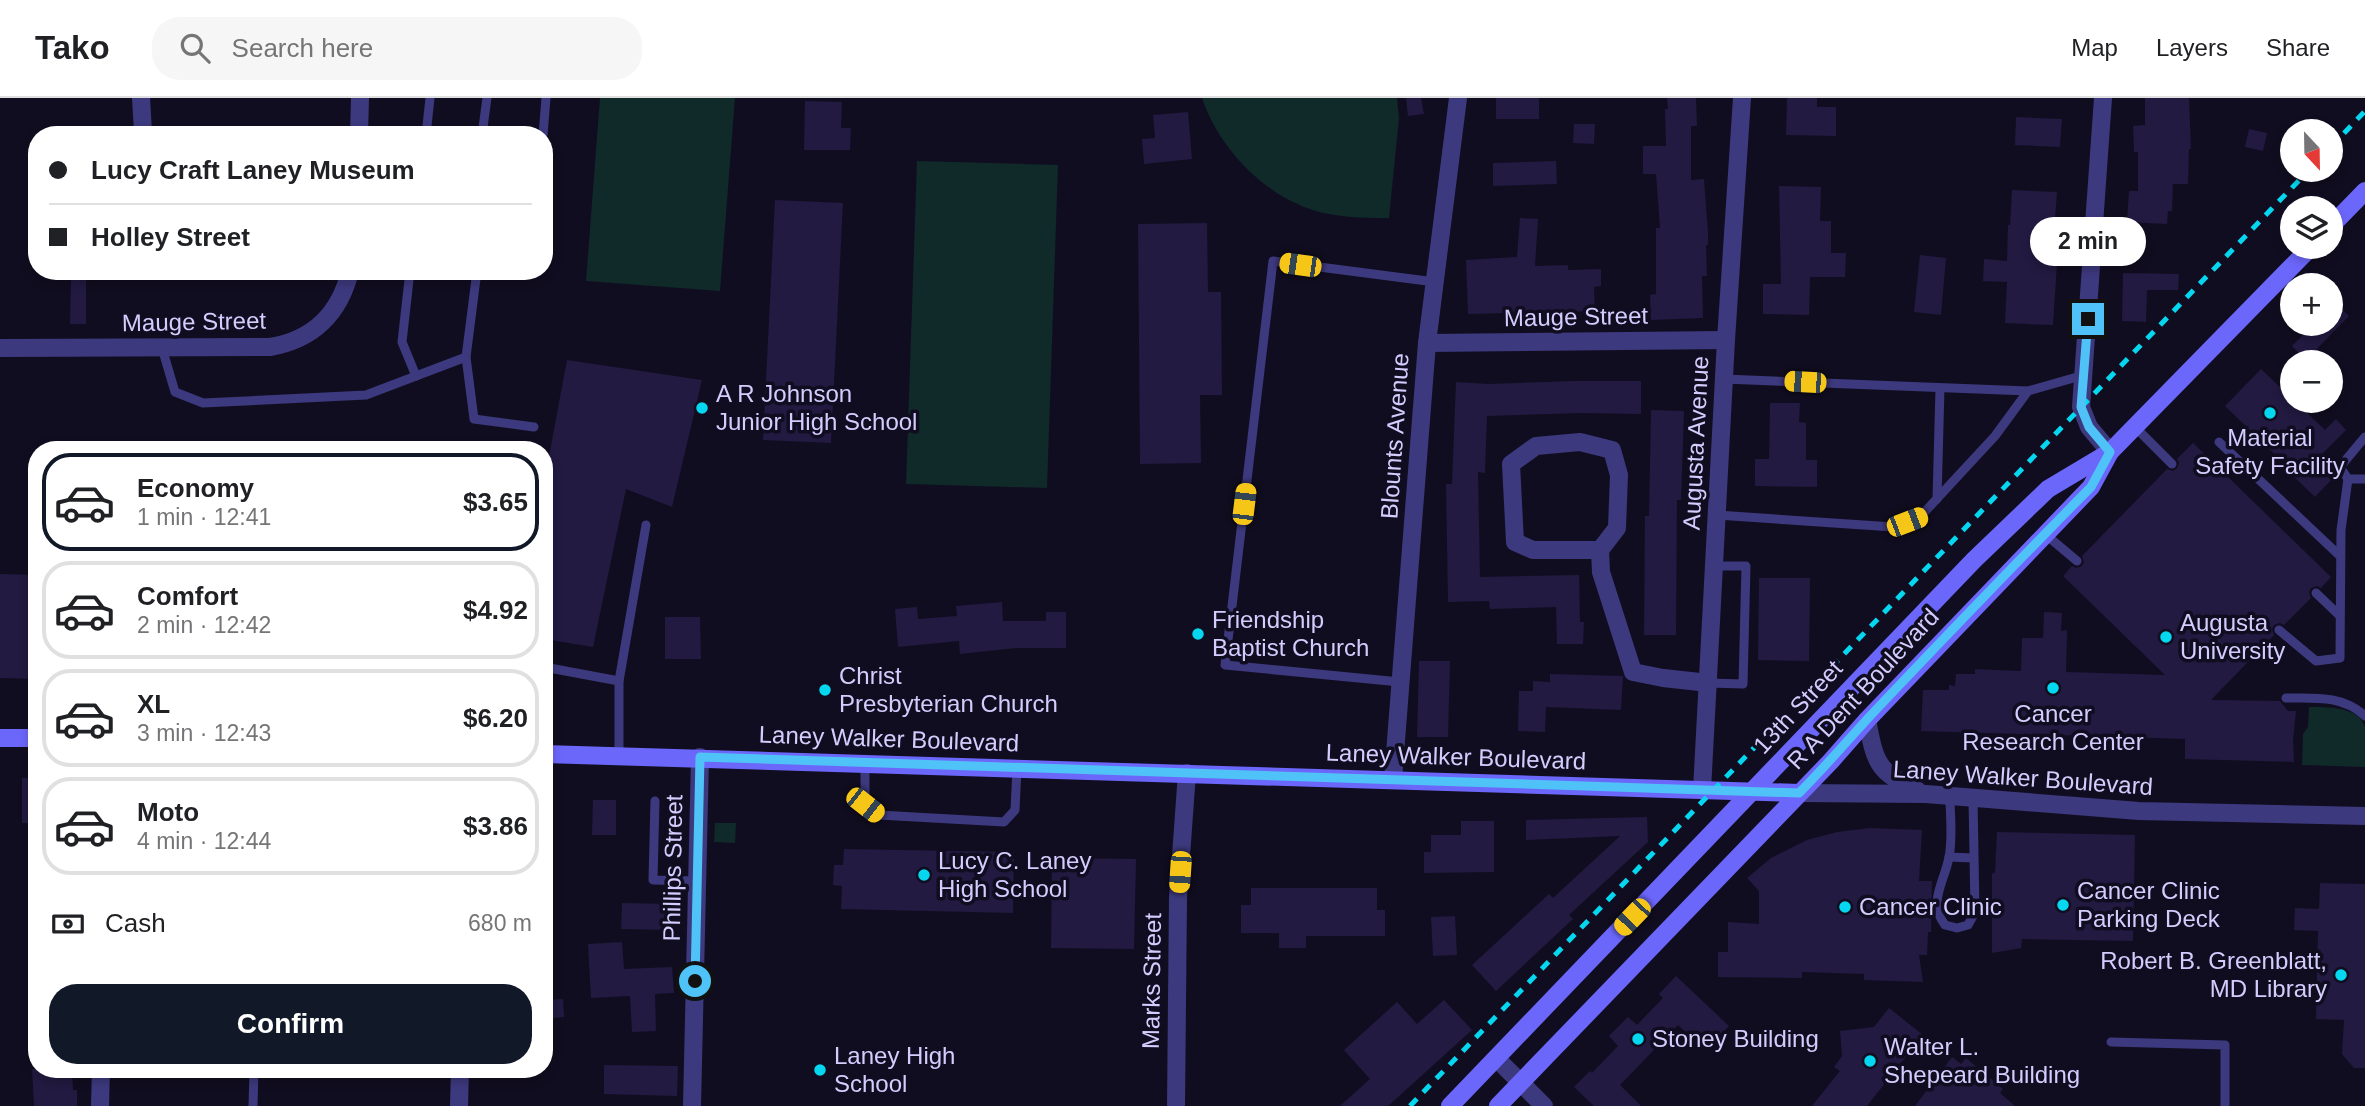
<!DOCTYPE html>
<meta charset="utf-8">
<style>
:root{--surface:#fff;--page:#f6f6f6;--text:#202124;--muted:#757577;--line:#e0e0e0;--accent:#111827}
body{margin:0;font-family:Arial,sans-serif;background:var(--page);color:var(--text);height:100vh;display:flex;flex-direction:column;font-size:26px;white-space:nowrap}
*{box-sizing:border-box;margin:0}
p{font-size:23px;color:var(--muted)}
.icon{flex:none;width:38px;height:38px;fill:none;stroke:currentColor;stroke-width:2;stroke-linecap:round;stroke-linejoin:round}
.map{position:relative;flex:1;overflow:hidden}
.panel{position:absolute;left:28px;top:343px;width:525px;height:637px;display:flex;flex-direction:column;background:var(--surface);border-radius:28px;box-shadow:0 4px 10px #0003}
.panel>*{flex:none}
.guide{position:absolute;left:28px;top:28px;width:525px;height:154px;border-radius:28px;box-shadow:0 4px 10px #0003;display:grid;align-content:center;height:154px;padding:0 21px;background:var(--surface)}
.needle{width:46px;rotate:158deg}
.tools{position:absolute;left:2280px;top:21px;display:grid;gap:14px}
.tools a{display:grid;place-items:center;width:63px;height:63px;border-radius:50%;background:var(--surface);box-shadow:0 4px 10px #0003;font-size:35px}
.end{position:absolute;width:32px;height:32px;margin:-16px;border:9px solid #4fc3f7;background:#111;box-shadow:0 0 0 4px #111}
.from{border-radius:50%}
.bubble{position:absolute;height:49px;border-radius:24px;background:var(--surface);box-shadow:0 4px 10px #0003;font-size:23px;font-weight:700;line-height:49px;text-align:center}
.car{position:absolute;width:21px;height:42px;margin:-21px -10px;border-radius:9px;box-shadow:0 0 5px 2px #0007;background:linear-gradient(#f5c518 24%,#345 0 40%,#f5c518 0 76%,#345 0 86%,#f5c518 0)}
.guide b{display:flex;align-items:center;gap:24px;height:66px;font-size:26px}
.guide b+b{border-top:2px solid var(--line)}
.guide i{width:18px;height:18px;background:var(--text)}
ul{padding:12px 0 0;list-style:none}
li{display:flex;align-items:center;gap:21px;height:98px;margin:0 14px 10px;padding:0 7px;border:4px solid var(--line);border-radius:28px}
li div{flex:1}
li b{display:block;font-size:26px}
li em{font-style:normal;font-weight:700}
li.selected{border-color:var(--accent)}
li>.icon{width:63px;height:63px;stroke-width:1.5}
.pay{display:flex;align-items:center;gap:18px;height:77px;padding:0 21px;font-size:26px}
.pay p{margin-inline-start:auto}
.primary-button{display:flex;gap:14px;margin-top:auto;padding:14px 21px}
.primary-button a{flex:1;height:80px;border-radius:28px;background:var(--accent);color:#fff;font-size:28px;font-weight:700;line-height:80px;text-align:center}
header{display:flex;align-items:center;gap:42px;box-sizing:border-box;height:98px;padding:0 35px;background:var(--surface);border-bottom:2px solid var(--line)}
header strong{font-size:33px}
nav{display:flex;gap:38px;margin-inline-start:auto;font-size:24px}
.search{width:490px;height:63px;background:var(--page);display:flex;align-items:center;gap:18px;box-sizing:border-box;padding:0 24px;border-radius:28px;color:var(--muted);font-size:26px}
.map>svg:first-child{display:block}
.green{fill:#102929}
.building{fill:#221a40}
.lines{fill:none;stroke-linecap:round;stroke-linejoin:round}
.lane{stroke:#3d397e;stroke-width:9}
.street{stroke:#3d397e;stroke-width:18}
.secondary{stroke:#6c67fb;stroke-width:18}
.rail{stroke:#06d7f1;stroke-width:5;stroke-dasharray:10 9;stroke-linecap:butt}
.route{stroke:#4fc3f7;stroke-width:9}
.poi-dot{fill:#06d7f1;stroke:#110d20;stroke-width:2.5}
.labels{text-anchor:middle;stroke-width:7;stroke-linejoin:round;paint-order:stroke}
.street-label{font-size:24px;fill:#d3cdfe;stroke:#110d20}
.poi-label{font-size:24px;fill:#d3cdfe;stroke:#110d20;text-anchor:start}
</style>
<header>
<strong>Tako</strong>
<div class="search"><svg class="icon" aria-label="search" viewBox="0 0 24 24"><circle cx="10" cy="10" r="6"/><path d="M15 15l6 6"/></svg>Search here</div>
<nav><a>Map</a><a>Layers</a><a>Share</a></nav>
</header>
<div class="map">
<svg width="2365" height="1008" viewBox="0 0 2365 1008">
<rect width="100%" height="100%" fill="#110d20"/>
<g class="green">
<polygon points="600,0 735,0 720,193 586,183"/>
<path d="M1202,0H1397L1399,20L1389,120C1369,120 1349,120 1329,116C1272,106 1220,54 1202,0Z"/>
<polygon points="917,63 1058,67 1047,390 906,386"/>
<path d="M2309,609C2326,609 2359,608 2365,629C2365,640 2365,657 2365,669L2302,667L2303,636L2308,629Z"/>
<polygon points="715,725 736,725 735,745 714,744"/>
</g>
<g class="building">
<polygon points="1406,0 1421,0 1424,16 1408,18"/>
<rect x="1496" y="0" width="43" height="21"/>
<polygon points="1667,0 1696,0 1697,28 1691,28 1691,82 1704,81 1708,135 1708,147 1706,147 1707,178 1702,178 1703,220 1651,222 1650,197 1656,196 1656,130 1660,130 1656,76 1643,76 1643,48 1666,48 1665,11 1668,11"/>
<polygon points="1787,0 1817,0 1817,9 1836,9 1836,38 1786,37"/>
<polygon points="2145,0 2189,0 2191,51 2189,51 2188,86 2173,86 2172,113 2168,113 2167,126 2127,124 2129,93 2138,93 2138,54 2134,54 2133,28 2145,27"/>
<polygon points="805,3 842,4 841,30 851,30 850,52 804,52"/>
<polygon points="1188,14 1192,61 1144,66 1142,41 1155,40 1153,17"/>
<polygon points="2016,19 2062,21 2060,49 2015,47"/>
<polygon points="1574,26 1595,26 1594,46 1573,45"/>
<polygon points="2249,31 2267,35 2263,53 2245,49"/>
<polygon points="1556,63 1557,86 1493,88 1493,65"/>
<polygon points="1779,88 1821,89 1820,123 1831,123 1831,155 1846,155 1845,179 1810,179 1809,217 1763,216 1763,186 1781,186"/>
<polygon points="2012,92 2057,94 2055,121 2043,120 2042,164 2057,165 2053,227 2005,225 2007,184 1983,183 1984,161 2007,163 2008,127 2010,127"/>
<polygon points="775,102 843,105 831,345 763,342"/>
<polygon points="1520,120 1538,121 1535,168 1568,167 1568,172 1601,171 1601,188 1594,189 1595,213 1537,215 1538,219 1509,222 1509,215 1468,216 1466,162 1517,159"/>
<polygon points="1207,125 1208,194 1221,194 1222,297 1200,297 1201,365 1140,366 1138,126"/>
<polygon points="1920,157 1946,160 1941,217 1914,214"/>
<polygon points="2123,175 2179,176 2178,192 2147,192 2146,224 2122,223"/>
<polygon points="86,178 86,226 70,226 71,179"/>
<polygon points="2331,201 2349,218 2306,262 2292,248 2314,226 2331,226"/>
<polygon points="567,262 702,282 672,409 626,391 593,549 544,541 544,385"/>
<polygon points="2261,271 2325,332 2336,321 2346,332 2313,365 2331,382 2315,399 2287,372 2289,370 2225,308"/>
<polygon points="1573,283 1641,283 1641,316 1581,315 1487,318 1485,375 1478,374 1480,479 1579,477 1580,524 1584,524 1583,546 1557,546 1556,509 1490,511 1489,503 1448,504 1446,386 1452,386 1456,284 1488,286"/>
<polygon points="1770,305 1800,305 1799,324 1806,325 1806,362 1817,362 1817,389 1755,388 1755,361 1769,361"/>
<polygon points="1651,312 1684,313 1681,402 1677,402 1676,537 1644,537 1645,418 1649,418"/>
<polygon points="2193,345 2331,479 2321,490 2317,488 2311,490 2309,494 2311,500 2284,527 2280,525 2274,527 2272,531 2274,537 2211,602 2280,603 2288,613 2296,613 2293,643 2294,664 2185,661 2185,641 1921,633 1923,592 1949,592 1949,587 1955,588 1956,576 1975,576 1975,571 2021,573 2022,540 2043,540 2044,514 2062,515 2061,533 2067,532 2066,574 2165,577 2063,478 2072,468 2076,470 2082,468 2084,464 2082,458 2167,371 2173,373 2177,370 2179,365 2177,361"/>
<polygon points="0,476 37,477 37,581 0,580"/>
<polygon points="1759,480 1810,480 1809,563 1758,562"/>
<polygon points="1002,504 1003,523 1046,523 1046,514 1066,514 1066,550 1016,550 960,556 959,543 898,549 895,511 917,509 918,521 957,518 956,508"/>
<polygon points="665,519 700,519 701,561 665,561"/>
<polygon points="1419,563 1450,563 1448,639 1417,639"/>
<polygon points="1550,576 1623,578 1621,612 1546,609 1545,634 1518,633 1519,593 1533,593 1533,583 1550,584"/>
<rect x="22" y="680" width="15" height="45"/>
<polygon points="593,702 616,702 616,737 592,737"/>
<polygon points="1647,719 1648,744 1569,817 1573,821 1496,893 1472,867 1549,796 1553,800 1620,738 1526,742 1526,722"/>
<polygon points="1461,723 1494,723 1494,774 1424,775 1424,754 1431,754 1431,737 1461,737"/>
<polygon points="1870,730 1922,732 1919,783 1932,783 1931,834 1928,834 1927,857 1919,857 1923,884 1864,882 1864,876 1802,874 1802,880 1718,879 1718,854 1728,854 1728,824 1759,826 1759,793 1747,780 1771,760 1807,742 1837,734"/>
<polygon points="1997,734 2135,737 2133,843 2022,841 2021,850 1992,855 1992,776 1995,774"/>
<polygon points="844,751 1014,754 1013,815 841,811 842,788 833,787 834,767 843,767"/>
<polygon points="1052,760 1136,761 1134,851 1051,850"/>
<polygon points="2320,785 2365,786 2365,970 2354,970 2342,956 2344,922 2316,921 2318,833 2294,832 2295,810 2319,811"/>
<polygon points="1251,790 1377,790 1377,812 1385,812 1385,838 1306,838 1306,850 1279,850 1279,835 1241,835 1241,807 1251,807"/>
<polygon points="622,805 673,806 673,832 621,831"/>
<polygon points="1455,818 1457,857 1433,858 1431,819"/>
<polygon points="622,844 624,871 672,869 674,895 655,896 656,933 632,934 630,898 591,900 588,846"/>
<polygon points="1676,878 1729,928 1706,952 1678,927 1620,987 1641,1008 1594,1008 1574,989 1590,973 1592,975 1618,948 1609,938 1628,919 1637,927 1663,900 1659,896"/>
<polygon points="563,901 564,919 544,921 544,902"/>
<polygon points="1444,902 1472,932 1388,1008 1340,1008 1370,981 1344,952 1397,904 1417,926"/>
<polygon points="1889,910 1923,937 1867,1008 1812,1008 1840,973 1834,969 1842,958 1840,933 1874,929"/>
<polygon points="1952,959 1961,966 1966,960 2003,991 2000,995 2015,1008 1915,1008"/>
<polygon points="604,967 678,968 677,998 604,996"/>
<polygon points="32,971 72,971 73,992 77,992 77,1008 34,1008"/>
</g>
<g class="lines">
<g class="lane">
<polyline points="426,37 430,0"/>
<polyline points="482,37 487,0"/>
<polyline points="543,37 546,0"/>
<polyline points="410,173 402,244 416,278"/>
<polyline points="162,250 175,294 203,305 366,297 466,259 477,173"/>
<polyline points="466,259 474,321 534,329"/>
<polyline points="1724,281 2028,293 2084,277"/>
<polyline points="2135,329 2172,366"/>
<polyline points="2365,339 2340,369 2348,381 2365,381"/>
<polyline points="2219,344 2340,458"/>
<polyline points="1937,401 1940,290"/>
<polyline points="1717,417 1893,429 1920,419 1995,338 2028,293"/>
<polyline points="2045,436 2077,463"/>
<polyline points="2316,495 2339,517"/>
<polyline points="2279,532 2316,563 2340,560 2341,432 2348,381"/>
<polyline points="544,569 619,583"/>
<polyline points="1400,584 1225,567 1273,163 1435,184"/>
<polyline points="1709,585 1743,586 1746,468 1715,468"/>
<path d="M2286,600C2314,600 2343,597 2365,618"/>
<polyline points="619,658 619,583 646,427"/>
<polyline points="865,665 865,707 879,717 1004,724 1015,712 1017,670"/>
<path d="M1950,698C1950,717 1953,740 1949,759C1945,783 1927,804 1945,827L1957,830L1968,827L1975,814L1973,699"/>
<polyline points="655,703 653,782 697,783"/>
<polyline points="1949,759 1973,760"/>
<polyline points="2111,944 2225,947 2225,1008"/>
<polyline points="253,1008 254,971"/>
</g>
<g class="street">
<polyline points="141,0 143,34"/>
<polyline points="2103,0 2081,309 2089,329 2110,354"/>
<polyline points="359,37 360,0"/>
<polyline points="1427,245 1726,242"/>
<path d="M0,250L270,249C313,242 340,215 350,173"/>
<polyline points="1600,452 1533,452 1515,444 1511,366 1536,348 1580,344 1612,352 1619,377 1617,430 1600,452 1601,474 1633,574 1663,580 1709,585"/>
<path d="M1867,622C1875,663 1876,674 1917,692"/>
<polyline points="1393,681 1427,245 1458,0"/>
<polyline points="1702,692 1726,242 1742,0"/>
<polyline points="1799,695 1926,696 2139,713 2365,718"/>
<polyline points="1496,960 1544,1008"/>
<polyline points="100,1008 101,971"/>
<polyline points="459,1008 460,971"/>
<polyline points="692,1008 700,659"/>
<polyline points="1176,1008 1178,799 1187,675"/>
</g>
<g class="secondary">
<polyline points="2331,128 2365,93"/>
<polyline points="0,640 37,640"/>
<polyline points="544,656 1799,695"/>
<polyline points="1450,1008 1974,462 2048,391 2110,354 2311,149"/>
<polyline points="1498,1008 1831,663 1867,622 2091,389 2110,354"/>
</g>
<g class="rail">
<polyline points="2331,49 2365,13"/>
<polyline points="1410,1008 2309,72"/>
</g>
</g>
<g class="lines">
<path class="route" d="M695,883L700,659L1799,695C1824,670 1847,643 1871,617C1944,540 2017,464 2091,389L2110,354L2089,329L2081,309L2088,221"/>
</g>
<g class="poi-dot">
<circle cx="702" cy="310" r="7"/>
<circle cx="2270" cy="315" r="7"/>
<circle cx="1198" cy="536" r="7"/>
<circle cx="2166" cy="539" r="7"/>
<circle cx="2053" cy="590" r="7"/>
<circle cx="825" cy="592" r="7"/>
<circle cx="924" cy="777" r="7"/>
<circle cx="2063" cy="807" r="7"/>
<circle cx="1845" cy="809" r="7"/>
<circle cx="2341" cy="877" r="7"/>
<circle cx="1638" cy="941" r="7"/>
<circle cx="1870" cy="963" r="7"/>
<circle cx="820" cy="972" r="7"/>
</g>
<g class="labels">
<g class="street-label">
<text transform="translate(1576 219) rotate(-1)" y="8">Mauge Street</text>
<text transform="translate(194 224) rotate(-1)" y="8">Mauge Street</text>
<text transform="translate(1395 338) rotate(-86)" y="8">Blounts Avenue</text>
<text transform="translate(1696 345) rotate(-87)" y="8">Augusta Avenue</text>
<text transform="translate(1863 591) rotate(-47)" y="8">R A Dent Boulevard</text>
<text transform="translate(1798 609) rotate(-47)" y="8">13th Street</text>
<text transform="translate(889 641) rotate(2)" y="8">Laney Walker Boulevard</text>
<text transform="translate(1456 659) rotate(2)" y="8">Laney Walker Boulevard</text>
<text transform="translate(2023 680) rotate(4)" y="8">Laney Walker Boulevard</text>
<text transform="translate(673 770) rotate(-89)" y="8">Phillips Street</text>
<text transform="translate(1152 883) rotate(-89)" y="8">Marks Street</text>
</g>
<g class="poi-label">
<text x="716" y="304">A R Johnson<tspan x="716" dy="28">Junior High School</tspan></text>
<text x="2270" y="348" text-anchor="middle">Material<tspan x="2270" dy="28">Safety Facility</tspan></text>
<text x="1212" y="530">Friendship<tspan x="1212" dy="28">Baptist Church</tspan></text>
<text x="2180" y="533">Augusta<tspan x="2180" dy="28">University</tspan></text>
<text x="839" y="586">Christ<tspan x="839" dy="28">Presbyterian Church</tspan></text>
<text x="2053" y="624" text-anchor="middle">Cancer<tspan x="2053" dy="28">Research Center</tspan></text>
<text x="938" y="771">Lucy C. Laney<tspan x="938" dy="28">High School</tspan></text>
<text x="2077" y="801">Cancer Clinic<tspan x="2077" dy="28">Parking Deck</tspan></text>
<text x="1859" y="817">Cancer Clinic</text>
<text x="2327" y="871" text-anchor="end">Robert B. Greenblatt,<tspan x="2327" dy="28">MD Library</tspan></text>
<text x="1652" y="949">Stoney Building</text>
<text x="1884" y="957">Walter L.<tspan x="1884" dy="28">Shepeard Building</tspan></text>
<text x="834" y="966">Laney High<tspan x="834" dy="28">School</tspan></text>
</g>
</g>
</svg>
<div class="tools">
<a><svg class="needle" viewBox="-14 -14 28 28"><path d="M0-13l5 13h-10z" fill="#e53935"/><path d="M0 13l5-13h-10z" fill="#757577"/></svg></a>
<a><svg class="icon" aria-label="layers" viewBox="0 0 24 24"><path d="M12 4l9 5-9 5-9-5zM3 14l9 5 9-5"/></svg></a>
<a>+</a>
<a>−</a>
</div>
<i class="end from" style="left:695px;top:883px"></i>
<i class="end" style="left:2088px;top:221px"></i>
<div class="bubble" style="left:2030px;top:119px;width:116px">2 min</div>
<i class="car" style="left:1300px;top:167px;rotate:278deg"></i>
<i class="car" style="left:1805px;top:284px;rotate:273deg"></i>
<i class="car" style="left:1244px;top:406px;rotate:7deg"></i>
<i class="car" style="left:1907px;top:424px;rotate:69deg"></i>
<i class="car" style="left:865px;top:707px;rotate:128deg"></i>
<i class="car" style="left:1180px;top:774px;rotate:184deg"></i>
<i class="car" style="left:1632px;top:819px;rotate:224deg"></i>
<div class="guide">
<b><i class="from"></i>Lucy Craft Laney Museum</b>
<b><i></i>Holley Street</b>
</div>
<section class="panel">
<ul>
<li class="selected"><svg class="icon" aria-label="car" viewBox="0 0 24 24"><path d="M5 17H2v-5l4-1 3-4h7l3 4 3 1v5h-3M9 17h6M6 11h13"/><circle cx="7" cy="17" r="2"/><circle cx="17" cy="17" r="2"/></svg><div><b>Economy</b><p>1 min · 12:41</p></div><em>$3.65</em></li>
<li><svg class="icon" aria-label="car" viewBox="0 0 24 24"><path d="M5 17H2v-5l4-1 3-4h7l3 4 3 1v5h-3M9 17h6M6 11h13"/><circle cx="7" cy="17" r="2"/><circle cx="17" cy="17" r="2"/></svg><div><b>Comfort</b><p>2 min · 12:42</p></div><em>$4.92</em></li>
<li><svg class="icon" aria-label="car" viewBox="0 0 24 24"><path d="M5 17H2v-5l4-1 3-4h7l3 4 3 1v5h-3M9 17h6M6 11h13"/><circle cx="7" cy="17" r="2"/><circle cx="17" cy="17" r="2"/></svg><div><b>XL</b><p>3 min · 12:43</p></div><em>$6.20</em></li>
<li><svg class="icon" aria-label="car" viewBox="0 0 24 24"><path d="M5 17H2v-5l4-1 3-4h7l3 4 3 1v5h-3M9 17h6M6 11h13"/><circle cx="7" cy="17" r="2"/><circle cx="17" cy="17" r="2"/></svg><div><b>Moto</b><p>4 min · 12:44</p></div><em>$3.86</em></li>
</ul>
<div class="pay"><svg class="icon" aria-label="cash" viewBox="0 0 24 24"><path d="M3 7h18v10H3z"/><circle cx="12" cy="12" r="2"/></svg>Cash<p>680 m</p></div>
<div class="primary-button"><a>Confirm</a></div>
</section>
</div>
